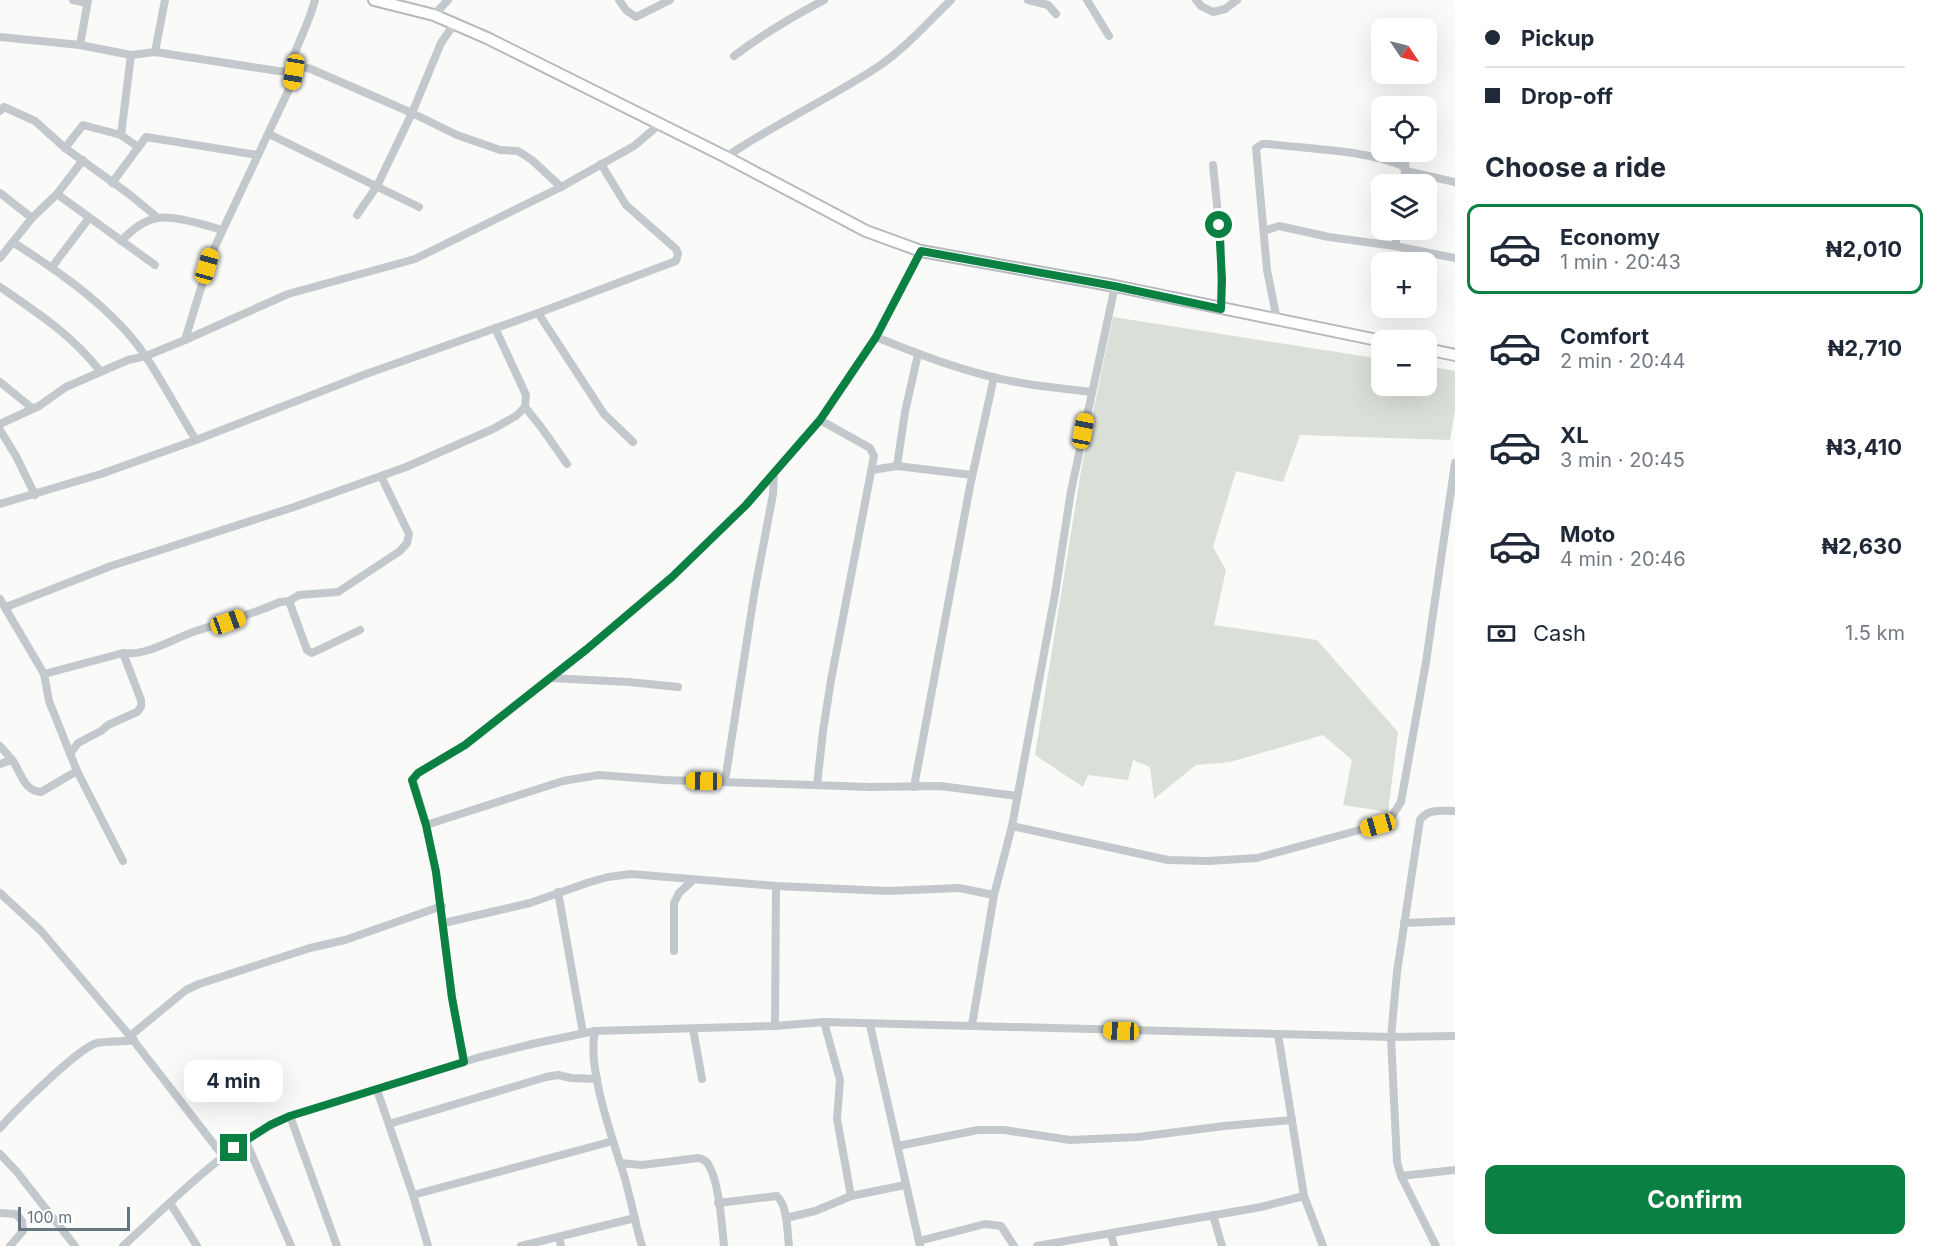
<!DOCTYPE html>
<meta charset="utf-8">
<style>
:root{--surface:#fff;--page:#f2f2f3;--text:#1f2937;--muted:#747a83;--line:#e0e1e3;--accent:#0b8043}
body{margin:0;font-family:Inter,sans-serif;background:var(--page);color:var(--text);height:100vh;display:flex;flex-direction:column;font-size:22px;white-space:nowrap}
*{box-sizing:border-box;margin:0}
p{font-size:20px;color:var(--muted)}
.icon{flex:none;width:33px;height:33px;fill:none;stroke:currentColor;stroke-width:2;stroke-linecap:round;stroke-linejoin:round}
.map{position:relative;flex:1;overflow:hidden}
.sheet{display:flex;flex-direction:column;background:var(--surface);width:480px}
.sheet>*{flex:none}
.banner{display:grid;align-content:center;height:132px;padding:0 30px;background:var(--surface)}
.needle{width:39px;rotate:125deg}
.fabs{position:absolute;left:1371px;top:18px;display:grid;gap:12px}
.fabs a{display:grid;place-items:center;width:66px;height:66px;border-radius:12px;background:var(--surface);box-shadow:0 6px 24px #0002;font-size:30px}
.scale{position:absolute;left:18px;bottom:15px;width:112px;box-sizing:border-box;padding-left:6px;border:3px solid #657683;border-top:0;font-size:16px;line-height:21px;white-space:nowrap;color:#657683;-webkit-text-stroke:4px #fff;paint-order:stroke}
.end{position:absolute;width:27px;height:27px;margin:-14px;border:8px solid #0b8043;background:#fff;box-shadow:0 0 0 3px #fff}
.from{border-radius:50%}
.bubble{position:absolute;height:42px;border-radius:12px;background:var(--surface);box-shadow:0 6px 24px #0002;font-size:20px;font-weight:700;line-height:42px;text-align:center}
.car{position:absolute;width:18px;height:36px;margin:-18px -9px;border-radius:8px;box-shadow:0 0 4px 2px #0007;background:linear-gradient(#f5c518 24%,#345 0 40%,#f5c518 0 76%,#345 0 86%,#f5c518 0)}
.banner b{display:flex;align-items:center;gap:21px;height:57px;font-size:22px}
.banner b+b{border-top:2px solid var(--line)}
.banner i{width:15px;height:15px;background:var(--text)}
ul{padding:0;list-style:none}
li{display:flex;align-items:center;gap:18px;height:90px;margin:0 12px 9px;padding:0 18px;border:3px solid transparent;border-radius:12px}
li div{flex:1}
li b{display:block;font-size:22px}
li em{font-style:normal;font-weight:700}
li.selected{border-color:var(--accent)}
li>.icon{width:54px;height:54px;stroke-width:1.5}
h2{padding:0 30px;font-size:27px;line-height:72px}
.pay{display:flex;align-items:center;gap:15px;height:66px;padding:0 30px;font-size:22px}
.pay p{margin-inline-start:auto}
.cta{display:flex;gap:12px;margin-top:auto;padding:12px 30px}
.cta a{flex:1;height:69px;border-radius:12px;background:var(--accent);color:#fff;font-size:24px;font-weight:700;line-height:69px;text-align:center}
main{display:flex;flex:1;min-height:0}
.map>svg:first-child{display:block}
.green{fill:#dadfd7}
.lines{fill:none;stroke-linecap:round;stroke-linejoin:round}
.major-casing{stroke:#b5babe;stroke-width:14}
.minor{stroke:#c3c8cc;stroke-width:8}
.major{stroke:#fff;stroke-width:10}
.route{stroke:#0b8043;stroke-width:8}
</style>
<main>
<div class="map">
<svg width="1455" height="1246" viewBox="0 0 1455 1246">
<rect width="100%" height="100%" fill="#fafaf8"/>
<polygon class="green" points="1113,317 1381,359 1382,386 1426,386 1427,366 1455,371 1455,410 1450,440 1300,435 1283,482 1236,471 1213,547 1226,570 1214,625 1317,640 1398,732 1388,812 1343,805 1352,760 1323,735 1230,762 1196,765 1154,799 1150,767 1133,760 1128,780 1088,775 1083,787 1035,755 1082,465"/>
<g class="lines">
<defs>
<g id="major">
<polyline points="374,0 434,15 487,38 726,157 866,231 921,251 1115,286 1382,341"/>
<polyline points="1426,349 1455,355"/>
</g>
</defs>
<use href="#major" class="major-casing"/>
<g class="minor">
<polyline points="73,0 87,3"/>
<polyline points="619,0 626,10 636,17 670,0"/>
<polyline points="1028,0 1048,5 1056,14"/>
<polyline points="1087,0 1109,36"/>
<polyline points="1196,0 1201,6 1213,12 1225,9 1237,0"/>
<polyline points="434,15 448,0"/>
<polyline points="0,37 80,45 131,55 155,52 278,71 294,72 302,67 311,69 412,113 457,135 500,150 518,151 532,160 561,187"/>
<polyline points="80,45 88,0"/>
<polyline points="155,52 165,0"/>
<path d="M734,56C763,34 792,17 824,0"/>
<polyline points="1409,106 1409,105"/>
<polyline points="0,111 4,107 35,121 65,148 129,194 158,218"/>
<polyline points="269,134 419,207"/>
<polyline points="121,135 131,55"/>
<polyline points="65,148 83,125 121,135 138,147"/>
<path d="M726,157C774,124 827,100 876,68C904,50 927,23 951,0"/>
<polyline points="1213,165 1221,245 1221,308"/>
<polyline points="1406,171 1455,182"/>
<polyline points="112,183 146,137 258,155"/>
<polyline points="1404,184 1406,152"/>
<polyline points="0,193 32,218"/>
<polyline points="57,194 155,265"/>
<polyline points="357,215 377,186 412,113 441,43 454,24"/>
<polyline points="1264,231 1279,226 1329,237 1395,246 1455,258"/>
<path d="M121,241C131,231 142,221 157,218C173,215 206,225 222,230"/>
<path d="M14,243C60,272 116,311 146,357C164,384 179,413 196,440"/>
<polyline points="1395,246 1398,230"/>
<polyline points="0,258 32,218 57,194 83,160"/>
<polyline points="52,267 89,218"/>
<path d="M0,287C38,313 72,335 100,371"/>
<polyline points="538,313 604,414 633,442"/>
<path d="M1277,320L1267,270L1256,148L1262,144H1268C1308,149 1369,150 1405,167"/>
<path d="M876,337C923,356 972,375 1022,383C1045,387 1068,389 1091,392"/>
<path d="M185,340L211,255L291,85C293,75 291,64 294,55C301,37 310,19 315,0"/>
<polyline points="0,382 32,408"/>
<polyline points="525,407 541,427 567,464"/>
<polyline points="0,424 39,406 66,387 128,360 146,356 185,340 288,294 415,259 561,187 634,146 660,124"/>
<polyline points="0,430 16,456 35,495"/>
<polyline points="897,466 905,412 918,354"/>
<polyline points="872,470 897,466 972,475"/>
<polyline points="0,504 101,474 196,440 366,374 538,313 676,261 678,254 676,249 626,205 601,164"/>
<polyline points="0,599 44,674 49,701 77,771 123,861"/>
<polyline points="289,601 307,650 312,653 360,630"/>
<polyline points="6,607 111,566 294,507 406,467 493,429 516,416 525,407 526,395 495,328"/>
<path d="M44,674L123,653C149,656 175,637 199,630C227,621 253,614 280,602L289,601L299,595L338,592L400,551L407,543L409,534L381,476"/>
<polyline points="550,678 629,682 678,687"/>
<path d="M0,746C4,751 9,756 13,761C21,773 24,791 41,792L77,771"/>
<polyline points="70,754 78,743 101,731 108,725 137,712 141,707 141,700 123,653"/>
<polyline points="0,764 12,760"/>
<polyline points="725,781 755,589 773,494 774,474"/>
<polyline points="817,785 823,731 831,680 874,456 870,448 820,420"/>
<polyline points="914,787 970,486 994,377"/>
<polyline points="426,825 563,781 599,775 664,780 870,787 940,786 1017,796"/>
<polyline points="1012,826 1168,860 1208,861 1257,858 1378,825 1390,819 1401,802 1426,662 1455,463"/>
<polyline points="558,892 583,1033"/>
<polyline points="0,893 41,931 130,1036 223,1156"/>
<polyline points="444,923 530,903 590,882 608,877 631,874 776,886 888,891 959,888 994,895"/>
<polyline points="1404,923 1455,921"/>
<polyline points="674,951 674,903 679,893 692,881"/>
<polyline points="824,1022 840,1080 837,1119 851,1196"/>
<polyline points="870,1025 920,1246"/>
<polyline points="972,1025 994,895 1012,826 1055,594 1071,491 1115,286"/>
<polyline points="775,1026 776,886"/>
<polyline points="693,1029 702,1079"/>
<path d="M595,1031C587,1066 610,1131 621,1166C630,1192 634,1220 642,1246"/>
<polyline points="1278,1034 1304,1196 1323,1246"/>
<polyline points="130,1036 186,990 199,984 310,948 345,940 442,906"/>
<polyline points="464,1062 452,998 436,872 426,825 413,780 418,773 465,745 587,649 672,577 746,505 820,420 876,337 921,251"/>
<polyline points="377,1090 413,1195 428,1246"/>
<polyline points="290,1116 337,1246"/>
<polyline points="389,1124 546,1077 558,1075 571,1078 597,1079"/>
<path d="M0,1128C14,1112 79,1047 97,1043C108,1041 121,1042 134,1040"/>
<polyline points="245,1139 291,1246"/>
<polyline points="898,1146 978,1130 1004,1130 1070,1140 1138,1137 1224,1126 1292,1120"/>
<polyline points="0,1154 17,1172 75,1246"/>
<path d="M620,1163L642,1165L698,1158C703,1159 707,1161 709,1166C719,1182 722,1226 724,1246"/>
<polyline points="1401,1176 1455,1170"/>
<polyline points="413,1195 613,1141"/>
<polyline points="170,1203 197,1246"/>
<path d="M718,1203L777,1196C788,1207 787,1231 789,1246"/>
<polyline points="0,1213 16,1214 22,1221 23,1231 10,1246"/>
<polyline points="1213,1215 1222,1246"/>
<polyline points="786,1218 815,1211 851,1196 905,1185"/>
<polyline points="1111,1234 1114,1246"/>
<polyline points="559,1237 561,1246"/>
<polyline points="919,1241 985,1224 1001,1226 1014,1246"/>
<path d="M123,1246C175,1199 225,1145 290,1116L480,1057L532,1044L595,1031L775,1026L824,1022L1391,1037L1455,1036"/>
<polyline points="521,1246 635,1218"/>
<polyline points="1037,1246 1261,1207 1304,1196"/>
<path d="M1436,1246L1401,1176L1397,1162L1391,1037L1397,972L1420,820C1428,808 1443,811 1455,811"/>
</g>
<use href="#major" class="major"/>
</g>
<g class="lines">
<polyline class="route" points="234,1148 270,1125 290,1116 464,1062 452,998 436,872 426,825 412,780 418,773 465,745 587,649 672,577 746,505 820,420 876,337 921,251 1114,286 1221,309 1222,280 1219,225"/>
</g>
</svg>
<div class="fabs">
<a><svg class="needle" viewBox="-14 -14 28 28"><path d="M0-13l5 13h-10z" fill="#e53935"/><path d="M0 13l5-13h-10z" fill="#747a83"/></svg></a>
<a><svg class="icon" aria-label="locate" viewBox="0 0 24 24"><circle cx="12" cy="12" r="6"/><path d="M12 2v4M12 18v4M2 12h4M18 12h4"/></svg></a>
<a><svg class="icon" aria-label="layers" viewBox="0 0 24 24"><path d="M12 4l9 5-9 5-9-5zM3 14l9 5 9-5"/></svg></a>
<a>+</a>
<a>−</a>
</div>
<div class="scale">100 m</div>
<i class="end from" style="left:1219px;top:225px"></i>
<i class="end" style="left:234px;top:1148px"></i>
<div class="bubble" style="left:184px;top:1060px;width:99px">4 min</div>
<i class="car" style="left:294px;top:72px;rotate:190deg"></i>
<i class="car" style="left:207px;top:266px;rotate:16deg"></i>
<i class="car" style="left:1083px;top:431px;rotate:11deg"></i>
<i class="car" style="left:228px;top:622px;rotate:70deg"></i>
<i class="car" style="left:704px;top:781px;rotate:271deg"></i>
<i class="car" style="left:1378px;top:825px;rotate:254deg"></i>
<i class="car" style="left:1121px;top:1031px;rotate:272deg"></i>
</div>
<section class="sheet">
<div class="banner">
<b><i class="from"></i>Pickup</b>
<b><i></i>Drop-off</b>
</div>
<h2>Choose a ride</h2>
<ul>
<li class="selected"><svg class="icon" aria-label="car" viewBox="0 0 24 24"><path d="M5 17H2v-5l4-1 3-4h7l3 4 3 1v5h-3M9 17h6M6 11h13"/><circle cx="7" cy="17" r="2"/><circle cx="17" cy="17" r="2"/></svg><div><b>Economy</b><p>1 min · 20:43</p></div><em>₦2,010</em></li>
<li><svg class="icon" aria-label="car" viewBox="0 0 24 24"><path d="M5 17H2v-5l4-1 3-4h7l3 4 3 1v5h-3M9 17h6M6 11h13"/><circle cx="7" cy="17" r="2"/><circle cx="17" cy="17" r="2"/></svg><div><b>Comfort</b><p>2 min · 20:44</p></div><em>₦2,710</em></li>
<li><svg class="icon" aria-label="car" viewBox="0 0 24 24"><path d="M5 17H2v-5l4-1 3-4h7l3 4 3 1v5h-3M9 17h6M6 11h13"/><circle cx="7" cy="17" r="2"/><circle cx="17" cy="17" r="2"/></svg><div><b>XL</b><p>3 min · 20:45</p></div><em>₦3,410</em></li>
<li><svg class="icon" aria-label="car" viewBox="0 0 24 24"><path d="M5 17H2v-5l4-1 3-4h7l3 4 3 1v5h-3M9 17h6M6 11h13"/><circle cx="7" cy="17" r="2"/><circle cx="17" cy="17" r="2"/></svg><div><b>Moto</b><p>4 min · 20:46</p></div><em>₦2,630</em></li>
</ul>
<div class="pay"><svg class="icon" aria-label="cash" viewBox="0 0 24 24"><path d="M3 7h18v10H3z"/><circle cx="12" cy="12" r="2"/></svg>Cash<p>1.5 km</p></div>
<div class="cta"><a>Confirm</a></div>
</section>
</main>
